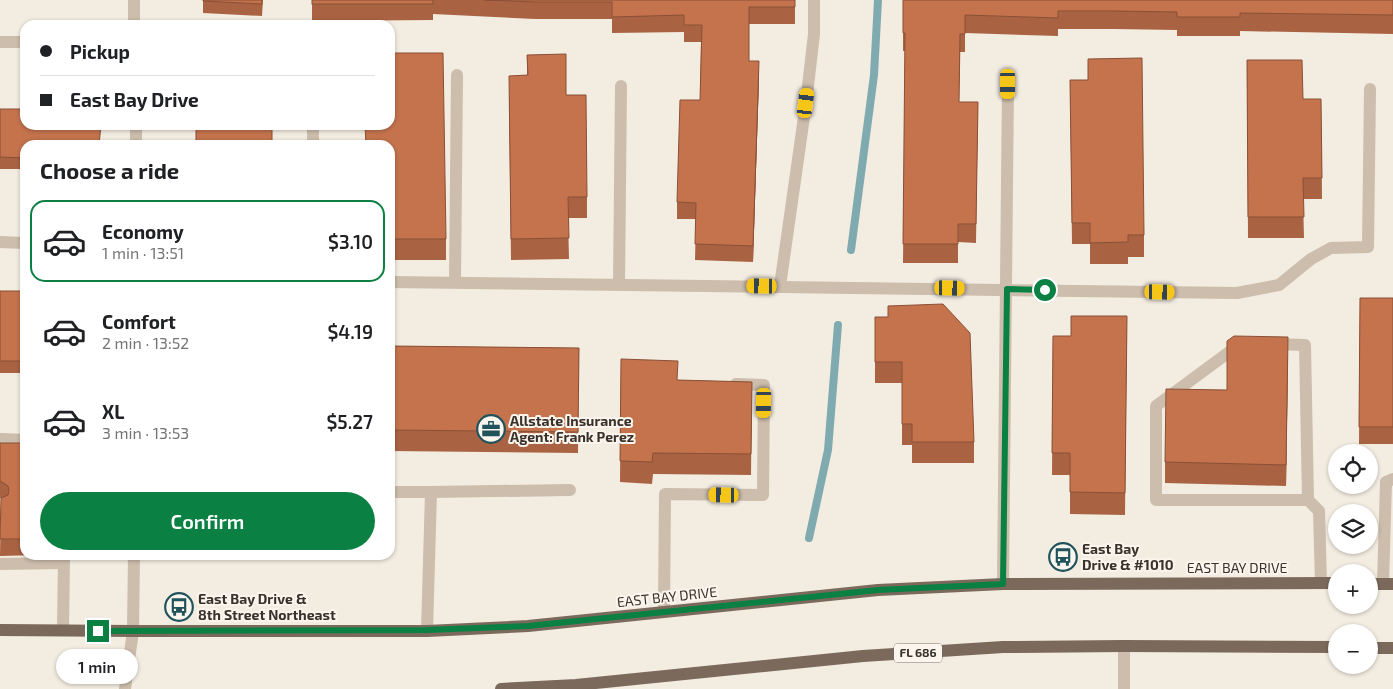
<!DOCTYPE html>
<meta charset="utf-8">
<style>
:root{--surface:#fff;--page:#f2f2f2;--text:#202124;--muted:#757577;--line:#e0e0e0;--accent:#0b8043}
body{margin:0;font-family:"Exo 2",sans-serif;background:var(--page);color:var(--text);height:100vh;display:flex;flex-direction:column;font-size:19px;white-space:nowrap}
*{box-sizing:border-box;margin:0}
p{font-size:16px;color:var(--muted)}
.icon{flex:none;width:28px;height:28px;fill:none;stroke:currentColor;stroke-width:2;stroke-linecap:round;stroke-linejoin:round}
.map{position:relative;flex:1;overflow:hidden}
.sheet{position:absolute;left:20px;top:140px;width:375px;height:420px;display:flex;flex-direction:column;background:var(--surface);border-radius:15px;box-shadow:0 1px 4px #0004}
.sheet>*{flex:none}
.top-card{position:absolute;left:20px;top:20px;width:375px;height:110px;border-radius:15px;box-shadow:0 1px 4px #0004;display:grid;align-content:center;height:110px;padding:0 20px;background:var(--surface)}
.controls{position:absolute;left:1328px;top:444px;display:grid;gap:10px}
.controls a{display:grid;place-items:center;width:50px;height:50px;border-radius:50%;background:var(--surface);box-shadow:0 1px 4px #0004;font-size:25px}
.end{position:absolute;width:22px;height:22px;margin:-11px;border:6px solid #0b8043;background:#fff;box-shadow:0 0 0 2px #fff}
.from{border-radius:50%}
.bubble{position:absolute;height:35px;border-radius:18px;background:var(--surface);box-shadow:0 1px 4px #0004;font-size:16px;font-weight:600;line-height:35px;text-align:center}
.car{position:absolute;width:15px;height:30px;margin:-15px -8px;border-radius:6px;box-shadow:0 0 4px 1px #0007;background:linear-gradient(#f5c518 24%,#345 0 40%,#f5c518 0 76%,#345 0 86%,#f5c518 0)}
.top-card b{display:flex;align-items:center;gap:18px;height:48px;font-size:19px}
.top-card b+b{border-top:1px solid var(--line)}
.top-card i{width:12px;height:12px;background:var(--text)}
ul{padding:0;list-style:none}
li{display:flex;align-items:center;gap:15px;height:82px;margin:0 10px 8px;padding:0 10px;border:2px solid transparent;border-radius:15px}
li div{flex:1}
li b{display:block;font-size:19px}
li em{font-style:normal;font-weight:600}
li.current{border-color:var(--accent)}
li>.icon{width:45px;height:45px;stroke-width:1.5}
h2{padding:0 20px;font-size:22px;line-height:60px}
.cta{display:flex;gap:10px;margin-top:auto;padding:10px 20px}
.cta a{flex:1;height:58px;border-radius:30px;background:var(--accent);color:#fff;font-size:20px;font-weight:600;line-height:58px;text-align:center}
.map>svg:first-child{display:block}
.lines{fill:none;stroke-linecap:round;stroke-linejoin:round}
.stream{stroke:#7fabb0;stroke-width:8}
.lane{stroke:#ccbdac;stroke-width:12}
.street{stroke:#ccbdac;stroke-width:12}
.primary{stroke:#7b695c;stroke-width:12}
.wall{fill:#a96342}
.shaded-wall{fill:#895036}
.building{fill:#c4734d;stroke:#895036}
.route{stroke:#0b8043;stroke-width:6}
.labels{text-anchor:middle;stroke-width:4;stroke-linejoin:round;paint-order:stroke}
.shield{fill:#faf5ed;stroke:#746c65;stroke-width:1}
.shield-label{font-size:12px;font-weight:bold;fill:#3a312b}
.poi-label{font-size:14px;font-weight:bold;fill:#3a312b;stroke:#faf5ed;text-anchor:start}
.street-label{font-size:14px;fill:#3a312b;stroke:#faf5ed}
</style>
<div class="map">
<svg width="1393" height="689" viewBox="0 0 1393 689">
<rect width="100%" height="100%" fill="#f3ece1"/>
<g class="lines">
<g class="stream">
<polyline points="851,250 874,75 878,0"/>
<polyline points="809,538 828,450 838,325"/>
</g>
<g class="lane">
<polyline points="0,42 25,42"/>
<polyline points="313,145 313,125"/>
<polyline points="390,282 1237,293 1279,285 1311,259 1331,248 1368,247 1370,89"/>
<polyline points="455,282 457,75"/>
<polyline points="619,284 621,86"/>
<polyline points="780,286 806,103 814,34 814,0"/>
<polyline points="1240,344 1156,406 1156,500 1308,500"/>
<polyline points="1272,344 1305,345 1308,500 1319,511 1321,583"/>
<polyline points="0,439 25,440"/>
<polyline points="390,492 431,492"/>
<polyline points="0,564 63,563"/>
<polyline points="1003,584 1008,84"/>
<polyline points="1383,584 1386,482 1393,479"/>
<polyline points="664,612 665,494 763,495 764,385 736,384"/>
<polyline points="63,630 64,555"/>
<polyline points="427,631 431,492 570,490"/>
<polyline points="1124,646 1124,689"/>
<polyline points="125,689 133,631"/>
</g>
<g class="street">
<polyline points="134,0 134,25"/>
<polyline points="136,125 136,145"/>
<polyline points="0,242 25,243"/>
<polyline points="133,631 134,555"/>
</g>
<g class="primary">
<polyline points="1369,584 1393,584"/>
<polyline points="0,630 133,631 427,631 528,626 878,590 1003,584 1336,583"/>
<polyline points="1369,648 1393,648"/>
<polyline points="501,689 576,685 863,656 1003,647 1124,646 1336,647"/>
</g>
</g>
<g class="wall">
<polygon points="203,0 263,0 262,16 203,13"/>
<polygon points="312,0 795,0 795,24 749,24 749,61 759,78 753,262 695,260 696,219 677,219 677,202 700,100 701,42 684,42 684,32 612,33 612,19 535,19 433,14 433,20 312,21"/>
<polygon points="903,0 1393,0 1393,34 1240,31 1240,36 1177,36 1177,30 1114,29 1058,29 1058,36 965,33 965,52 960,52 959,102 978,102 976,243 958,242 958,263 903,263 905,51 903,51"/>
<polygon points="527,55 566,95 587,197 587,218 568,218 569,259 511,260 509,97 527,75"/>
<polygon points="1088,59 1144,235 1144,257 1128,257 1128,264 1090,264 1090,244 1072,244 1070,80 1088,80"/>
<polygon points="1247,60 1303,99 1321,99 1322,199 1303,199 1304,238 1248,238"/>
<polygon points="0,109 25,125 101,132 25,145 25,169 0,169"/>
<polygon points="390,145 446,239 446,260 390,260"/>
<rect x="0" y="291" width="25" height="82"/>
<polygon points="1360,298 1393,298 1393,444 1359,444"/>
<polygon points="1127,316 1125,515 1070,514 1070,475 1052,475 1053,336 1071,336"/>
<polygon points="875,317 974,442 974,463 912,463 912,445 902,445 902,383 875,383"/>
<polygon points="390,346 579,348 578,453 390,451"/>
<polygon points="1288,358 1286,486 1165,483 1165,462 1227,390"/>
<polygon points="621,359 678,380 752,382 751,475 653,474 652,484 620,482"/>
<polygon points="0,443 25,443 25,555 39,555 0,556 1,498 0,498"/>
</g>
<g class="shaded-wall">
<polygon points="759,61 759,78 753,262 753,246"/>
<polygon points="1288,337 1288,358 1286,486 1286,465"/>
</g>
<g class="building">
<polygon points="203,0 262,0 262,4 203,1"/>
<rect x="312" y="0" width="121" height="4"/>
<polygon points="484,0 795,0 795,7 749,7 749,61 759,61 753,246 695,244 696,203 677,202 680,100 700,100 702,25 684,25 684,15 612,17 612,2 535,2"/>
<polygon points="903,0 1393,0 1393,15 1240,13 1240,17 1177,17 1177,12 1114,11 1058,11 1058,18 965,15 965,34 960,34 959,102 978,102 976,224 958,224 958,244 903,244 905,33 903,33"/>
<polygon points="390,53 443,53 446,239 390,239 390,145 366,145 365,125 390,125"/>
<polygon points="566,54 566,95 586,95 587,197 568,197 569,238 511,239 509,76 528,75 527,55"/>
<polygon points="1142,58 1144,235 1128,235 1128,242 1090,243 1090,223 1072,223 1070,80 1088,80 1088,59"/>
<polygon points="1247,60 1302,60 1303,99 1321,99 1322,178 1303,178 1304,217 1248,217"/>
<polygon points="0,109 25,109 25,125 101,125 99,145 25,145 25,158 0,157"/>
<rect x="196" y="125" width="76" height="20"/>
<rect x="0" y="291" width="25" height="70"/>
<polygon points="1360,298 1393,298 1393,427 1359,427"/>
<polygon points="943,304 970,333 974,442 912,442 912,424 902,424 902,362 875,362 875,317 888,317 888,306"/>
<polygon points="1071,316 1127,316 1125,493 1070,492 1070,453 1052,453 1053,336 1071,336"/>
<polygon points="1234,336 1288,337 1286,465 1165,462 1166,389 1227,390 1227,341"/>
<polygon points="390,346 579,348 578,432 390,430"/>
<polygon points="621,359 678,361 677,380 752,382 751,454 653,453 652,462 620,461"/>
<polygon points="0,443 25,443 25,539 0,539 1,498 8,495 9,490 8,486 0,481"/>
</g>
<g class="lines">
<polyline class="route" points="98,631 427,630 528,626 878,590 1003,584 1007,289 1045,290"/>
</g>
<defs>
<symbol id="office-ring" viewBox="-11 -11 22 22"><circle r="9.5" fill="#faf5ed" stroke="#20535b" stroke-width="1.5"/><path d="M-6-3h4V-5.5h4V-3h4V5H-6ZM-1-4.5V-3h2v-1.5ZM-6 0V1H6V0Z" fill="#20535b"/></symbol>
<symbol id="bus-ring" viewBox="-11 -11 22 22"><circle r="9.5" fill="#faf5ed" stroke="#20535b" stroke-width="1.5"/><path d="M-5-6H5V4H4V6H2V4H-2V6H-4V4H-5ZM-3.5-4V0h7V-4ZM-3.5 1.2v1.5H-2V1.2ZM2 1.2v1.5H3.5V1.2Z" fill="#20535b"/></symbol>
</defs>
<g fill-rule="evenodd">
<use href="#office-ring" x="475" y="413" width="32" height="32"/>
<use href="#bus-ring" x="1047" y="541" width="32" height="32"/>
<use href="#bus-ring" x="163" y="591" width="32" height="32"/>
</g>
<g class="labels">
<rect class="shield" x="894" y="643.5" width="48" height="19" rx="4"/>
<g class="shield-label">
<text x="918" y="657">FL 686</text>
</g>
<g class="poi-label">
<text x="510" y="426">Allstate Insurance<tspan x="510" dy="16">Agent: Frank Perez</tspan></text>
<text x="1082" y="554">East Bay<tspan x="1082" dy="16">Drive &amp; #1010</tspan></text>
<text x="198" y="604">East Bay Drive &amp;<tspan x="198" dy="16">8th Street Northeast</tspan></text>
</g>
<g class="street-label">
<text x="1237" y="573">EAST BAY DRIVE</text>
<text transform="translate(667 597) rotate(-6)" y="5">EAST BAY DRIVE</text>
</g>
</g>
</svg>
<div class="controls">
<a><svg class="icon" aria-label="locate" viewBox="0 0 24 24"><circle cx="12" cy="12" r="6"/><path d="M12 2v4M12 18v4M2 12h4M18 12h4"/></svg></a>
<a><svg class="icon" aria-label="layers" viewBox="0 0 24 24"><path d="M12 4l9 5-9 5-9-5zM3 14l9 5 9-5"/></svg></a>
<a>+</a>
<a>−</a>
</div>
<i class="end from" style="left:1045px;top:290px"></i>
<i class="end" style="left:98px;top:631px"></i>
<div class="bubble" style="left:56px;top:649px;width:82px">1 min</div>
<i class="car" style="left:1008px;top:84px;rotate:180deg"></i>
<i class="car" style="left:806px;top:103px;rotate:7deg"></i>
<i class="car" style="left:762px;top:286px;rotate:271deg"></i>
<i class="car" style="left:950px;top:288px;rotate:91deg"></i>
<i class="car" style="left:1160px;top:292px;rotate:91deg"></i>
<i class="car" style="left:764px;top:403px;rotate:181deg"></i>
<i class="car" style="left:724px;top:495px;rotate:271deg"></i>
<div class="top-card">
<b><i class="from"></i>Pickup</b>
<b><i></i>East Bay Drive</b>
</div>
<section class="sheet">
<h2>Choose a ride</h2>
<ul>
<li class="current"><svg class="icon" aria-label="car" viewBox="0 0 24 24"><path d="M5 17H2v-5l4-1 3-4h7l3 4 3 1v5h-3M9 17h6M6 11h13"/><circle cx="7" cy="17" r="2"/><circle cx="17" cy="17" r="2"/></svg><div><b>Economy</b><p>1 min · 13:51</p></div><em>$3.10</em></li>
<li><svg class="icon" aria-label="car" viewBox="0 0 24 24"><path d="M5 17H2v-5l4-1 3-4h7l3 4 3 1v5h-3M9 17h6M6 11h13"/><circle cx="7" cy="17" r="2"/><circle cx="17" cy="17" r="2"/></svg><div><b>Comfort</b><p>2 min · 13:52</p></div><em>$4.19</em></li>
<li><svg class="icon" aria-label="car" viewBox="0 0 24 24"><path d="M5 17H2v-5l4-1 3-4h7l3 4 3 1v5h-3M9 17h6M6 11h13"/><circle cx="7" cy="17" r="2"/><circle cx="17" cy="17" r="2"/></svg><div><b>XL</b><p>3 min · 13:53</p></div><em>$5.27</em></li>
</ul>
<div class="cta"><a>Confirm</a></div>
</section>
</div>
